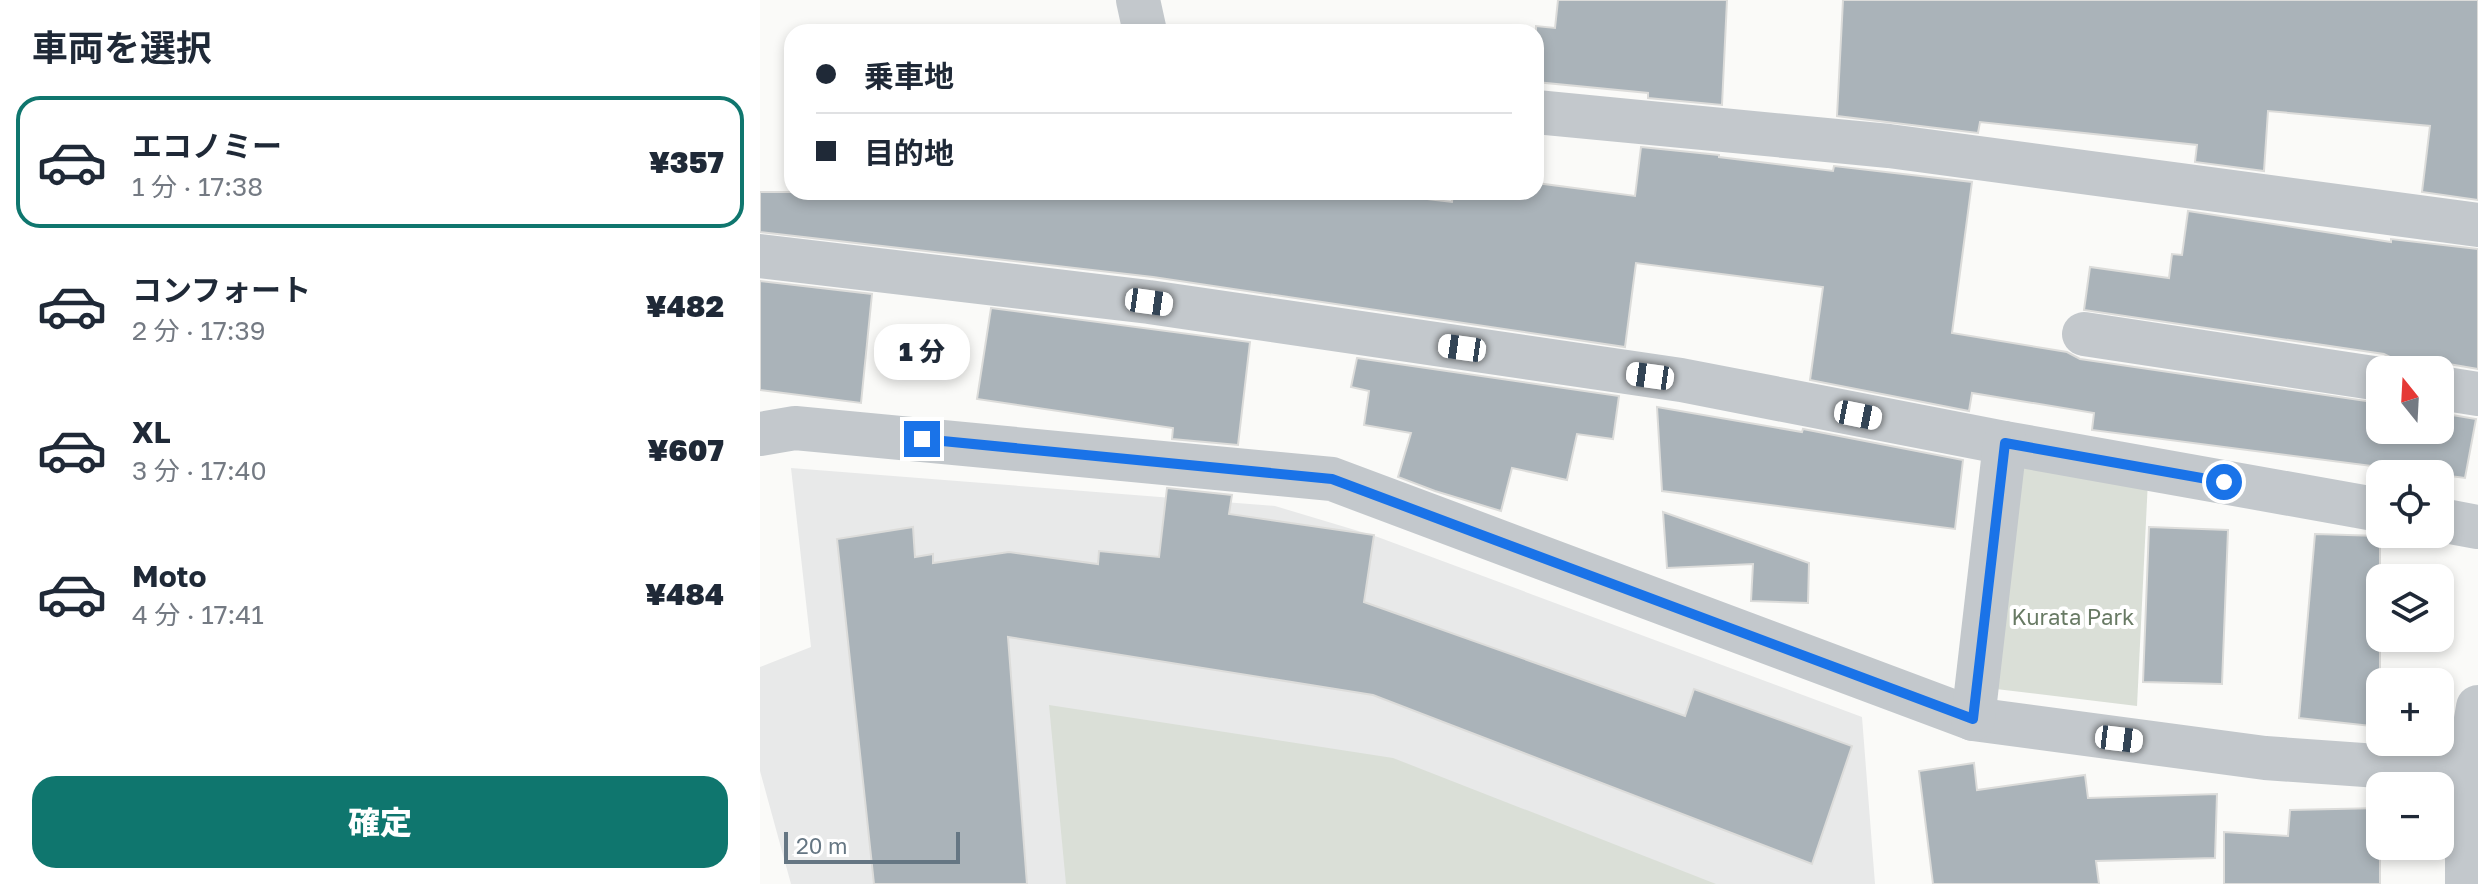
<!DOCTYPE html>
<html lang="ja">
<meta charset="utf-8">
<style>
:root{--surface:#fff;--page:#f2f2f3;--text:#1f2937;--muted:#747a83;--line:#e0e1e3;--accent:#0f766e}
body{margin:0;font-family:"Golos Text","Noto Sans JP",sans-serif;background:var(--page);color:var(--text);height:100vh;display:flex;flex-direction:column;font-size:30px;white-space:nowrap}
*{box-sizing:border-box;margin:0}
p{font-size:26px;color:var(--muted)}
.icon{flex:none;width:44px;height:44px;fill:none;stroke:currentColor;stroke-width:2;stroke-linecap:round;stroke-linejoin:round}
.map{position:relative;flex:1;overflow:hidden}
.side{display:flex;flex-direction:column;background:var(--surface);width:760px}
.side>*{flex:none}
.guide{position:absolute;left:24px;top:24px;width:760px;height:176px;border-radius:24px;box-shadow:0 4px 12px #0003;display:grid;align-content:center;height:176px;padding:0 32px;background:var(--surface)}
.needle{width:52px;rotate:342deg}
.controls{position:absolute;left:1606px;top:356px;display:grid;gap:16px}
.controls a{display:grid;place-items:center;width:88px;height:88px;border-radius:16px;background:var(--surface);box-shadow:0 4px 12px #0003;font-size:40px}
.scale{position:absolute;left:24px;bottom:20px;width:176px;box-sizing:border-box;padding-left:8px;border:4px solid #657683;border-top:0;font-size:22px;line-height:28px;white-space:nowrap;color:#657683;-webkit-text-stroke:6px #fff;paint-order:stroke}
.end{position:absolute;width:36px;height:36px;margin:-18px;border:10px solid #1a73e8;background:#fff;box-shadow:0 0 0 4px #fff}
.from{border-radius:50%}
.bubble{position:absolute;height:56px;border-radius:24px;background:var(--surface);box-shadow:0 4px 12px #0003;font-size:26px;font-weight:800;line-height:56px;text-align:center}
.car{position:absolute;width:24px;height:48px;margin:-24px -12px;border-radius:10px;box-shadow:0 0 6px 2px #0007;background:linear-gradient(#fff 24%,#345 0 40%,#fff 0 76%,#345 0 86%,#fff 0)}
.guide b{display:flex;align-items:center;gap:28px;height:76px;font-size:30px}
.guide b+b{border-top:2px solid var(--line)}
.guide i{width:20px;height:20px;background:var(--text)}
ul{padding:0;list-style:none}
li{display:flex;align-items:center;gap:24px;height:132px;margin:0 16px 12px;padding:0 16px;border:4px solid transparent;border-radius:24px}
li div{flex:1}
li b{display:block;font-size:30px}
li em{font-style:normal;font-weight:800}
li.selected{border-color:var(--accent)}
li>.icon{width:72px;height:72px;stroke-width:1.5}
h2{padding:0 32px;font-size:36px;line-height:96px}
.cta{display:flex;gap:16px;margin-top:auto;padding:16px 32px}
.cta a{flex:1;height:92px;border-radius:24px;background:var(--accent);color:#fff;font-size:32px;font-weight:800;line-height:92px;text-align:center}
main{display:flex;flex:1;min-height:0}
.map>svg:first-child{display:block}
.built{fill:#e8e9e9}
.green{fill:#dadfd7}
.building{fill:#aab3b9;stroke:#dcdcda;stroke-width:2}
.lines{fill:none;stroke-linecap:round;stroke-linejoin:round}
.minor{stroke:#c3c8cc;stroke-width:44}
.route{stroke:#1a73e8;stroke-width:10}
.labels{text-anchor:middle;stroke-width:8;stroke-linejoin:round;paint-order:stroke}
.park-label{font-size:22px;fill:#687a64;stroke:#fff}
</style>
<main>
<section class="side">
<h2>車両を選択</h2>
<ul>
<li class="selected"><svg class="icon" aria-label="car" viewBox="0 0 24 24"><path d="M5 17H2v-5l4-1 3-4h7l3 4 3 1v5h-3M9 17h6M6 11h13"/><circle cx="7" cy="17" r="2"/><circle cx="17" cy="17" r="2"/></svg><div><b>エコノミー</b><p>1 分 · 17:38</p></div><em>¥357</em></li>
<li><svg class="icon" aria-label="car" viewBox="0 0 24 24"><path d="M5 17H2v-5l4-1 3-4h7l3 4 3 1v5h-3M9 17h6M6 11h13"/><circle cx="7" cy="17" r="2"/><circle cx="17" cy="17" r="2"/></svg><div><b>コンフォート</b><p>2 分 · 17:39</p></div><em>¥482</em></li>
<li><svg class="icon" aria-label="car" viewBox="0 0 24 24"><path d="M5 17H2v-5l4-1 3-4h7l3 4 3 1v5h-3M9 17h6M6 11h13"/><circle cx="7" cy="17" r="2"/><circle cx="17" cy="17" r="2"/></svg><div><b>XL</b><p>3 分 · 17:40</p></div><em>¥607</em></li>
<li><svg class="icon" aria-label="car" viewBox="0 0 24 24"><path d="M5 17H2v-5l4-1 3-4h7l3 4 3 1v5h-3M9 17h6M6 11h13"/><circle cx="7" cy="17" r="2"/><circle cx="17" cy="17" r="2"/></svg><div><b>Moto</b><p>4 分 · 17:41</p></div><em>¥484</em></li>
</ul>
<div class="cta"><a>確定</a></div>
</section>
<div class="map">
<svg width="1718" height="884" viewBox="0 0 1718 884">
<rect width="100%" height="100%" fill="#fafaf8"/>
<polygon class="built" points="31,468 515,506 615,536 1102,717 1115,884 31,884 0,771 0,667 51,647"/>
<g class="green">
<polygon points="1262,460 1388,480 1377,706 1236,689"/>
<polygon points="289,705 633,758 956,884 306,884"/>
</g>
<g class="building">
<polygon points="798,0 967,0 962,105 888,98 888,93 776,82 776,26 795,28"/>
<polygon points="1083,0 1718,0 1718,200 1662,192 1670,126 1508,111 1504,171 1435,162 1437,145 1220,122 1218,133 1077,116"/>
<polygon points="881,147 959,155 959,157 1073,171 1074,166 1212,182 1192,333 1307,352 1320,359 1620,403 1620,430 1680,430 1680,413 1716,419 1705,478 1332,430 1334,413 1212,393 1209,411 1050,380 1063,287 876,263 865,347 393,277 0,232 0,192 607,192 692,202 693,192 776,192 776,183 875,196"/>
<polygon points="1428,211 1631,242 1631,239 1718,249 1718,369 1683,363 1672,364 1664,370 1643,370 1636,360 1624,354 1324,310 1330,267 1409,278 1412,254 1422,255"/>
<polygon points="0,281 112,294 101,403 0,390"/>
<polygon points="231,308 490,342 478,445 412,439 413,428 217,399"/>
<polygon points="597,358 859,396 853,439 817,434 807,480 752,468 741,511 675,491 638,477 651,433 604,425 609,391 591,387"/>
<polygon points="897,407 1042,432 1043,429 1203,460 1195,529 902,491"/>
<polygon points="407,488 472,495 469,514 614,535 604,602 925,716 934,689 1092,746 1052,864 613,695 248,637 267,884 114,884 77,539 153,527 155,557 173,554 173,563 249,552 338,564 339,551 399,557"/>
<polygon points="903,512 1049,563 1048,603 991,601 993,564 907,568"/>
<polygon points="1389,527 1468,530 1462,684 1383,682"/>
<polygon points="1555,534 1620,536 1620,727 1539,718"/>
<polygon points="1214,763 1217,790 1325,775 1328,798 1457,794 1455,858 1336,861 1339,884 1173,884 1159,771"/>
<polygon points="1620,808 1620,884 1464,884 1464,832 1528,836 1530,810"/>
</g>
<g class="lines">
<g class="minor">
<polyline points="378,0 385,32"/>
<polyline points="776,112 1129,146 1718,225"/>
<polyline points="0,256 389,302 921,380 1245,443 1620,510"/>
<polyline points="1324,334 1620,379"/>
<polyline points="1680,388 1718,394"/>
<polyline points="0,434 35,428 572,479 1213,719 1505,758 1718,773"/>
<polyline points="1680,520 1718,527"/>
<polyline points="1213,719 1245,443"/>
<polyline points="1707,884 1707,773 1718,707"/>
</g>
</g>
<g class="lines">
<polyline class="route" points="162,439 572,479 1213,719 1245,443 1464,482"/>
</g>
<g class="labels">
<g class="park-label">
<text x="1313" y="625">Kurata Park</text>
</g>
</g>
</svg>
<div class="controls">
<a><svg class="needle" viewBox="-14 -14 28 28"><path d="M0-13l5 13h-10z" fill="#e53935"/><path d="M0 13l5-13h-10z" fill="#747a83"/></svg></a>
<a><svg class="icon" aria-label="locate" viewBox="0 0 24 24"><circle cx="12" cy="12" r="6"/><path d="M12 2v4M12 18v4M2 12h4M18 12h4"/></svg></a>
<a><svg class="icon" aria-label="layers" viewBox="0 0 24 24"><path d="M12 4l9 5-9 5-9-5zM3 14l9 5 9-5"/></svg></a>
<a>+</a>
<a>−</a>
</div>
<div class="scale">20 m</div>
<i class="end from" style="left:1464px;top:482px"></i>
<i class="end" style="left:162px;top:439px"></i>
<div class="bubble" style="left:114px;top:324px;width:96px">1 分</div>
<i class="car" style="left:389px;top:302px;rotate:98deg"></i>
<i class="car" style="left:702px;top:348px;rotate:278deg"></i>
<i class="car" style="left:890px;top:376px;rotate:278deg"></i>
<i class="car" style="left:1098px;top:415px;rotate:101deg"></i>
<i class="car" style="left:1359px;top:739px;rotate:97deg"></i>
<div class="guide">
<b><i class="from"></i>乗車地</b>
<b><i></i>目的地</b>
</div>
</div>
</main>
